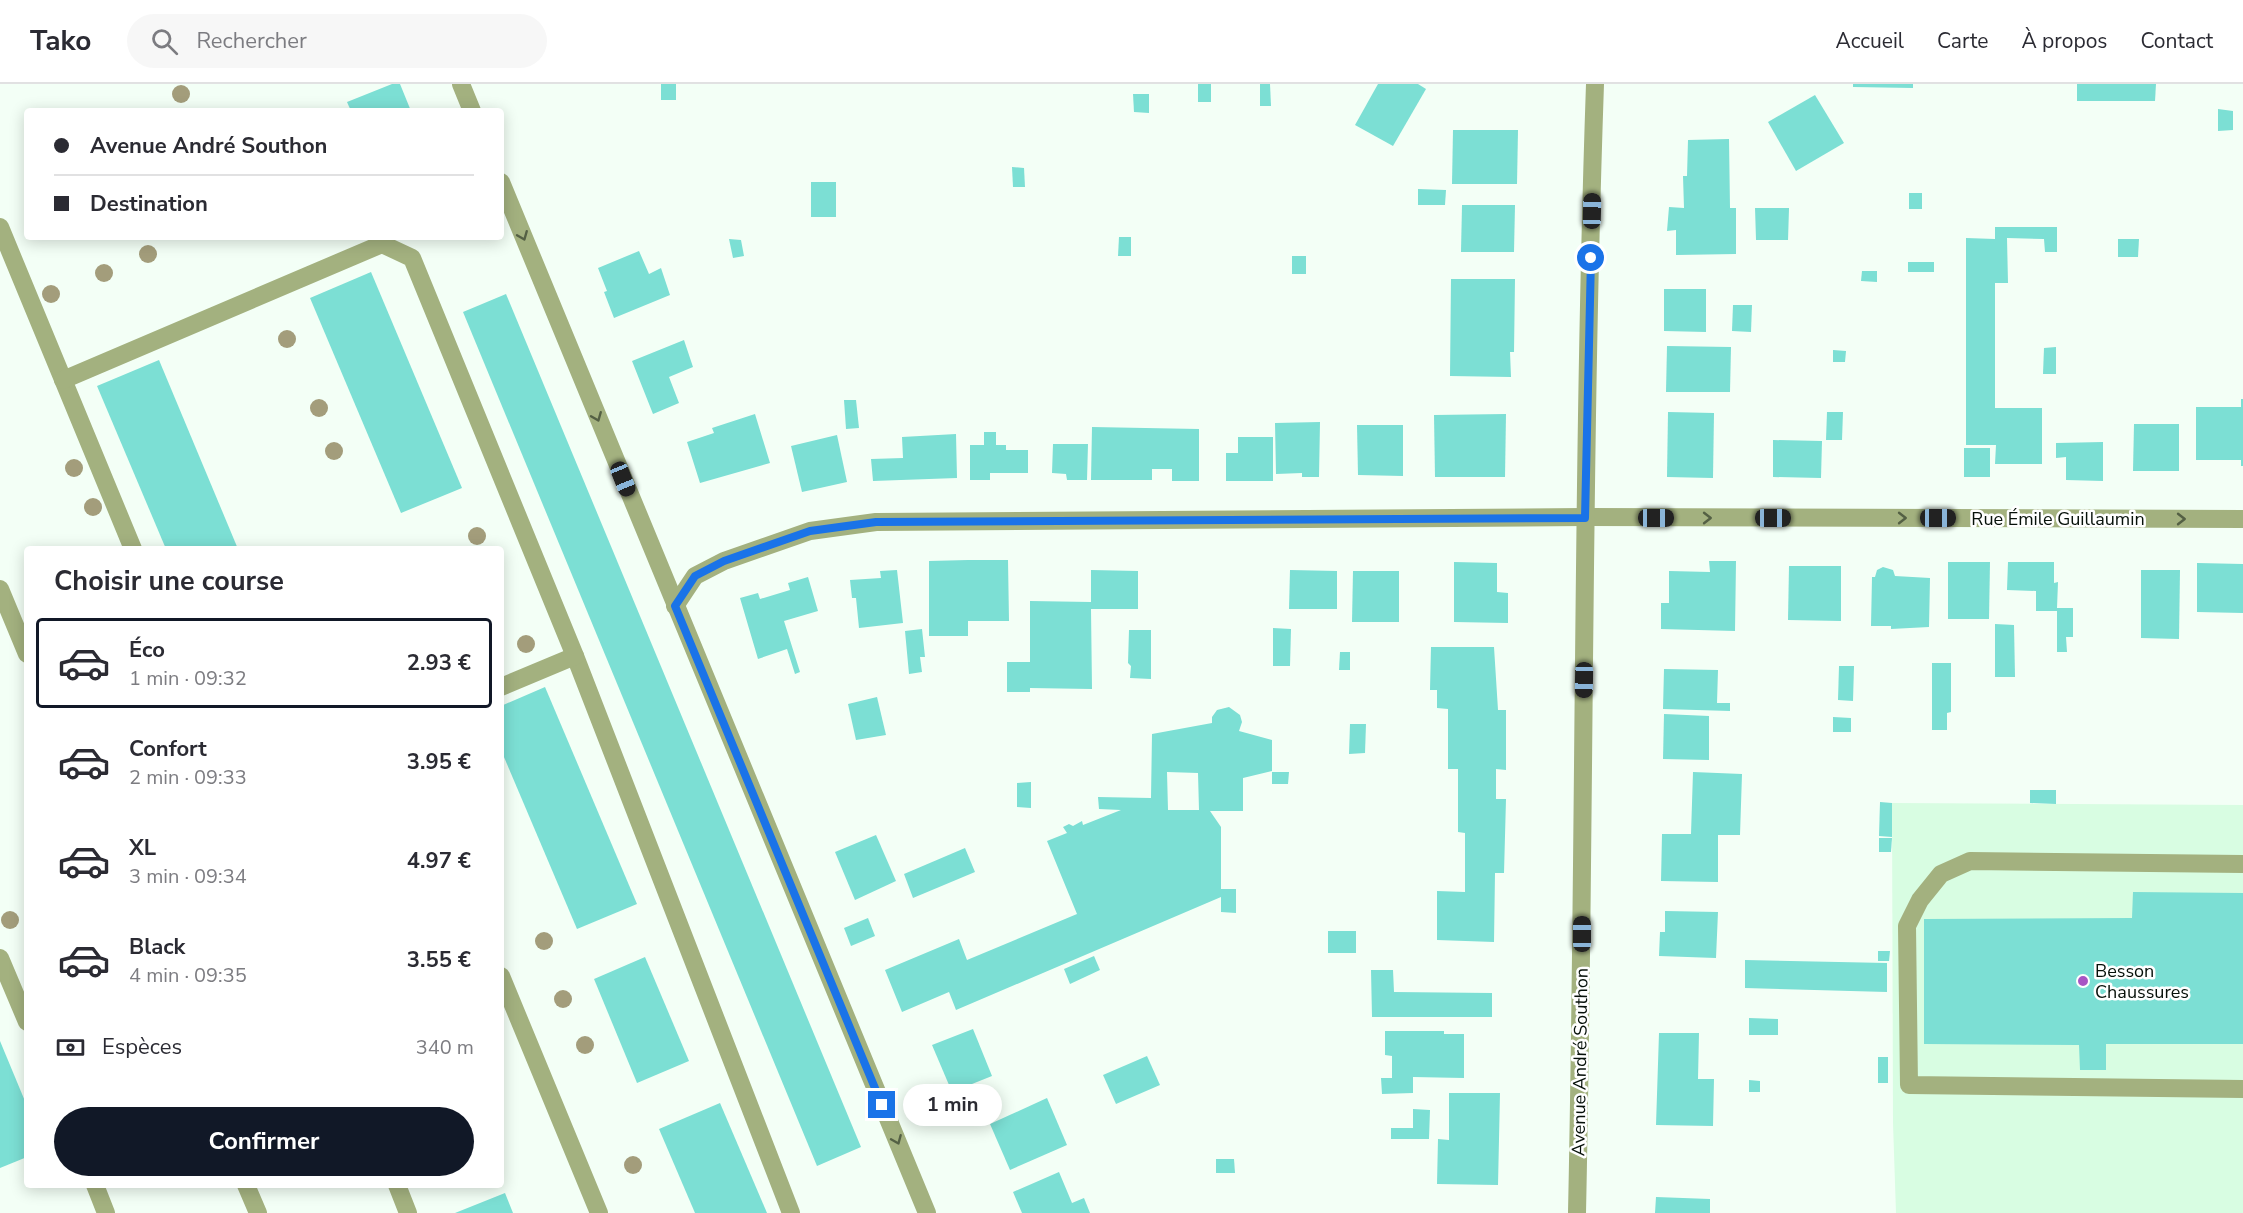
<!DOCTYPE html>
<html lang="fr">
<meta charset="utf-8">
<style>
:root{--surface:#fff;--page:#f7f7f7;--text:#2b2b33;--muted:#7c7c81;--line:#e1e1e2;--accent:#111827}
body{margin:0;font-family:"Nunito Sans",sans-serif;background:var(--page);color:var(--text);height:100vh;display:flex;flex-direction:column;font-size:22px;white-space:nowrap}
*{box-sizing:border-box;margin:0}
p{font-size:20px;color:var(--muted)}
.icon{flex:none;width:33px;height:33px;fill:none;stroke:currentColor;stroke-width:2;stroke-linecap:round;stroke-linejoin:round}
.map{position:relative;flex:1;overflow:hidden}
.drawer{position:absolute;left:24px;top:462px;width:480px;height:642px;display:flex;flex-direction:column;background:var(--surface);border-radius:6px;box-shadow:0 3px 15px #0003}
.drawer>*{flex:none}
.banner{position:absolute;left:24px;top:24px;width:480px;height:132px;border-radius:6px;box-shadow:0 3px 15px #0003;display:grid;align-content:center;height:132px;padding:0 30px;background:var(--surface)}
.end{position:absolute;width:27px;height:27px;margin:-14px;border:8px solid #1a73e8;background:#fff;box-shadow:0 0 0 3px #fff}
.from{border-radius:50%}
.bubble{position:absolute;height:42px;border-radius:21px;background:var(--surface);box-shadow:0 3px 15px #0003;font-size:20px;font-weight:700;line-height:42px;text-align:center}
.car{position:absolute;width:18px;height:36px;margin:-18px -9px;border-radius:8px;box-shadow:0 0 4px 2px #0007;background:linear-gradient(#222 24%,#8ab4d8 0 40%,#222 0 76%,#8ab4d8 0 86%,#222 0)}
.banner b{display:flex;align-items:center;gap:21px;height:57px;font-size:22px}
.banner b+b{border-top:2px solid var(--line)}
.banner i{width:15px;height:15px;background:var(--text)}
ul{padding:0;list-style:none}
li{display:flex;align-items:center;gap:18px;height:90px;margin:0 12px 9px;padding:0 18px;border:3px solid transparent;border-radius:6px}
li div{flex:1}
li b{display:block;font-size:22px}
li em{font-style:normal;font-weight:700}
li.active{border-color:var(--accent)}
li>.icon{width:54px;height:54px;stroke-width:1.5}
h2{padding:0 30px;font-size:27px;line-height:72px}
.pay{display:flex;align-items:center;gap:15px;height:66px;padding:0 30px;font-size:22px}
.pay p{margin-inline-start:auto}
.button{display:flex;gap:12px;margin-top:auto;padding:12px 30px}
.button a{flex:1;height:69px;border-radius:36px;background:var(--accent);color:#fff;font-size:24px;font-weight:700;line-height:69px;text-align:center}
header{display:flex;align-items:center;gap:36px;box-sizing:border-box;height:84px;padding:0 30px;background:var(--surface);border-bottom:2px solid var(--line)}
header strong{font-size:28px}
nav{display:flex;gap:33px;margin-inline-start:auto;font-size:21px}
.search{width:420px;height:54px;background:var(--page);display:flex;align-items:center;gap:15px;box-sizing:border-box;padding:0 21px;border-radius:33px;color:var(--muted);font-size:22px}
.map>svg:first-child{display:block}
.built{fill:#d8fde2}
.building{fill:#7cdfd4;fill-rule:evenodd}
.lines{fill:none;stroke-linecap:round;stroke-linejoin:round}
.minor{stroke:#a3b17f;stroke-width:18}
.tree{fill:#a39d7b}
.oneway{stroke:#546044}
.route{stroke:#1a73e8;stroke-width:8}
.poi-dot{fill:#a855c4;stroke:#fff;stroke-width:2}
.labels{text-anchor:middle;stroke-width:5;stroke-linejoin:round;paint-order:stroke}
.street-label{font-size:18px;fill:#061009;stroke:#fff}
.poi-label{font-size:18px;fill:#061009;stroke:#fff;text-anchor:start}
</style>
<header>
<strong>Tako</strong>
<div class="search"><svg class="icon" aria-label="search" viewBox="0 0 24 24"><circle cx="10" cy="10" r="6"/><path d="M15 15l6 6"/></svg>Rechercher</div>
<nav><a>Accueil</a><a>Carte</a><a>À propos</a><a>Contact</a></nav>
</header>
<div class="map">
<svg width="2243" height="1129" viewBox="0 0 2243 1129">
<rect width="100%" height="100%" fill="#f3fff6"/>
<polygon class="built" points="1892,719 2243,721 2243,1129 1896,1129 1893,1039"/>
<g class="building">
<polygon points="392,0 400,0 411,27 351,27 347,18"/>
<rect x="661" y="0" width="15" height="16"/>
<rect x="1198" y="0" width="13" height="18"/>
<polygon points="1260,0 1270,0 1271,22 1260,22"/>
<polygon points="1378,0 1418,0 1426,5 1393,62 1355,41"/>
<polygon points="1853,0 1913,0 1913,4 1853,3"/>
<polygon points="2077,0 2156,0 2155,17 2077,17"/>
<polygon points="1133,10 1149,10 1149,29 1134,28"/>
<polygon points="1815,11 1844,59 1796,87 1768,38"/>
<polygon points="2218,25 2233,27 2233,46 2218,47"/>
<polygon points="1453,46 1518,46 1517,100 1452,100"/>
<polygon points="1729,55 1730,124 1736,124 1736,170 1676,171 1676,146 1667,147 1669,123 1684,124 1683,92 1687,92 1688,56"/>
<polygon points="1012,83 1024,84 1025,103 1013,103"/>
<rect x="811" y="98" width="25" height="35"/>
<polygon points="1418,105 1446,106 1445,121 1418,121"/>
<rect x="1909" y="109" width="13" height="16"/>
<polygon points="1462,121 1515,121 1514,168 1461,168"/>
<polygon points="1755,124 1789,124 1788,156 1756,156"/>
<polygon points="1995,143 2057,143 2057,168 2045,168 2044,155 2007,154 2008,199 1995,199 1995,324 2042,324 2042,380 1995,380 1996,361 1966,361 1966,154 1995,155"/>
<polygon points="1119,153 1131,153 1131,172 1118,172"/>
<polygon points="729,155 741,156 744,172 733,174"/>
<polygon points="2118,155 2139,155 2138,173 2118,173"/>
<polygon points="639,167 649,190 661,184 670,211 614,234 604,208 607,207 598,184"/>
<rect x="1292" y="172" width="14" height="18"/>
<rect x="1908" y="178" width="26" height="10"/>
<polygon points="1862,187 1877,187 1877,198 1861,197"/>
<polygon points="371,188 462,404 401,429 310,214"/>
<polygon points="1451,195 1515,195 1514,268 1510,268 1511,293 1450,292"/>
<polygon points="1664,205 1706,205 1706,248 1664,247"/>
<polygon points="506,210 861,1063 817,1082 463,228"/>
<polygon points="1733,221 1752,221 1751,248 1732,247"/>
<polygon points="684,256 693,283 669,293 679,319 653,330 632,277"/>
<polygon points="1667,262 1731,263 1730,308 1666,308"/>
<polygon points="2056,263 2056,290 2043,290 2044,264"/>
<polygon points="1833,266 1846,267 1845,278 1833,278"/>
<polygon points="159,276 238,465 166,465 97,302"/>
<polygon points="2241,315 2243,315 2243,382 2241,382 2241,376 2196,376 2196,323 2241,323"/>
<polygon points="844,316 856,316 859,344 846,345"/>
<polygon points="1668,328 1714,329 1713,394 1667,393"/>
<polygon points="1827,328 1843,328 1842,356 1826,356"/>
<polygon points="755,330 770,379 700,399 687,358 714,349 712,344"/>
<polygon points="1506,330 1505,393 1435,393 1434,331"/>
<polygon points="1320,338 1319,393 1302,393 1302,389 1276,390 1275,339"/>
<polygon points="2134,340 2179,340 2179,387 2133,387"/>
<polygon points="1357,341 1403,341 1403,392 1358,391"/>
<polygon points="1092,343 1199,345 1199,397 1172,397 1172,385 1152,385 1152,396 1091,396"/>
<polygon points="984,348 996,348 996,361 1006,361 1006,366 1028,366 1028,389 990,389 990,396 970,396 970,361 984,361"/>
<polygon points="956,350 957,394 873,397 871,375 903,374 902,353"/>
<polygon points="837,351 847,398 802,408 791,362"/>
<polygon points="1238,353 1273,353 1273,397 1226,397 1226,369 1238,369"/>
<polygon points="1773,356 1822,357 1821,394 1773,393"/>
<polygon points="2103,358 2103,397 2066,396 2066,373 2056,374 2056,359"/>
<polygon points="1053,360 1088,360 1087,396 1067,396 1066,390 1052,389"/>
<rect x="1964" y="364" width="26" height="29"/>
<polygon points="968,476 1008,476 1009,537 968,537 968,552 929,552 929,477"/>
<polygon points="1709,477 1736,477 1735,547 1661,545 1661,519 1669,519 1669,487 1710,488"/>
<polygon points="1454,478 1497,479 1497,508 1508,509 1508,539 1454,538"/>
<polygon points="1948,478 1990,478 1989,535 1948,535"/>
<polygon points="2008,478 2054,478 2054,499 2058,498 2057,524 2073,524 2073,553 2066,553 2067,568 2057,568 2057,527 2036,527 2036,507 2007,506"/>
<polygon points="2197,479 2243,480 2243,529 2197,528"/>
<polygon points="1789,482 1841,482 1841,537 1788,536"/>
<polygon points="1883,483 1893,486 1895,492 1930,494 1929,543 1891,545 1891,542 1871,542 1872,493 1875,493 1877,486"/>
<polygon points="897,486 903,539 859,544 856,514 852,514 850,496 881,494 880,487"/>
<polygon points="1091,486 1138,487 1138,525 1091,525 1092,605 1030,604 1030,608 1007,608 1007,578 1030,578 1030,517 1091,518"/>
<polygon points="1290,486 1337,487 1337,525 1289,525"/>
<polygon points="2141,486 2180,486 2179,555 2141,554"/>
<polygon points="1353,487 1399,487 1399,538 1352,538"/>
<polygon points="808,493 818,527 784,537 800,588 795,590 787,565 758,575 740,514 758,509 760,515 790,506 788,499"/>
<polygon points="1995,540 2014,541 2015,593 1995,593"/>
<polygon points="1273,544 1291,545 1290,582 1273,582"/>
<polygon points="922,545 925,573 920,573 922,588 909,590 905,547"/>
<polygon points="1129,546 1151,546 1151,595 1130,594 1131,582 1128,579"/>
<polygon points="1431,563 1494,563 1498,626 1506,626 1506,686 1496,685 1496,715 1506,715 1504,789 1495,789 1494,858 1437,856 1437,807 1465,808 1465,749 1458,748 1458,685 1448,685 1448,625 1437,624 1437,606 1430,606"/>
<polygon points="1340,568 1350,568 1350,586 1339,586"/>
<polygon points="1932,579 1951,579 1951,628 1947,629 1947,646 1932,646"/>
<polygon points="1839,582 1854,582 1853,617 1838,616"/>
<polygon points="1664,585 1718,586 1717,619 1730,619 1730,627 1663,625"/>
<polygon points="545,603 637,820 577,845 501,666 501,622"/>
<polygon points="877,613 886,651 856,656 848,620"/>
<path d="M1229,623L1240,631L1242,638L1239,647L1272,656V687L1243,694V727H1210L1221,743V805H1236V829L1221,828V813L956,926L949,908L902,928L885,886L959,855L967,876L1077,830L1047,757L1067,749L1063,743L1069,740L1073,742L1082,737L1083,741L1121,726L1099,725L1098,713L1151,714L1152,650L1212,639V633L1217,626ZM1167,688L1198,689L1199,726H1168Z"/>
<polygon points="1664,630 1709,632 1709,676 1663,675"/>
<polygon points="1833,633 1851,634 1851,648 1833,648"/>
<polygon points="1350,640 1366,640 1365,669 1349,670"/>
<polygon points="1272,688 1289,688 1288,700 1272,700"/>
<polygon points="1693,688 1742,690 1740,751 1718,751 1718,798 1661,797 1662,750 1691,750"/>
<polygon points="1031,698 1031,724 1017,723 1017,699"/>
<polygon points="2030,706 2056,706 2056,720 2030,719"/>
<polygon points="1880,718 1892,719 1892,753 1879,752"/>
<polygon points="876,751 896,797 855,816 835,768"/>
<polygon points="1879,754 1892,754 1891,768 1879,768"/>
<polygon points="965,764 975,788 913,814 904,790"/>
<polygon points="2133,808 2243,809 2243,960 2106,960 2106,986 2080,986 2079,961 1924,960 1924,835 2132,834"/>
<polygon points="1665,827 1718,828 1716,874 1659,872 1660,848 1665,848"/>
<polygon points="868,834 875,852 851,862 844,844"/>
<rect x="1328" y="847" width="28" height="22"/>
<polygon points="1878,867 1890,867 1889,877 1878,877"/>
<polygon points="1094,872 1100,886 1070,900 1064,885"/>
<polygon points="645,873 689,977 637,999 594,895"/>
<polygon points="1745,876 1887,879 1887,908 1745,904"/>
<polygon points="1371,886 1393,886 1394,908 1492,909 1492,933 1372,933"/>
<polygon points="1749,934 1778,935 1778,951 1749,951"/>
<polygon points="973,945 992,992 952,1008 932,961"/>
<polygon points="1385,947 1444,947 1444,950 1464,950 1464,994 1413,993 1413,1009 1382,1010 1381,994 1392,994 1392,972 1385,971"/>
<polygon points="1659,949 1699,949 1698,995 1714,995 1713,1042 1656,1041"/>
<polygon points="0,957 27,1022 27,1073 0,1084"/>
<polygon points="1147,972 1160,1001 1116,1020 1103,991"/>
<rect x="1878" y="973" width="10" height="26"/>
<polygon points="1749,996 1760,997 1760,1008 1749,1008"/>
<polygon points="1449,1009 1500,1009 1498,1101 1437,1100 1438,1055 1449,1056"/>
<polygon points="1047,1014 1067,1061 1010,1086 990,1040"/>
<polygon points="720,1019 767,1129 695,1129 659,1045"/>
<polygon points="1413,1025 1430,1026 1429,1055 1391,1055 1391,1044 1413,1044"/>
<polygon points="1216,1075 1234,1075 1235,1089 1216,1089"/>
<polygon points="1059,1088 1072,1119 1084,1114 1090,1129 1022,1129 1013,1108"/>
<polygon points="505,1109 513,1129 455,1129"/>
<polygon points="1656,1113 1710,1115 1710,1129 1655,1129"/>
</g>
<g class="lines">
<g class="minor">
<polyline points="461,0 472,27"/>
<polyline points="501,98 927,1129"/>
<polyline points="0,143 133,465"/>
<polyline points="63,296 382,160 412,174 575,572 791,1129"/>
<polyline points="0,505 27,570"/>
<polyline points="675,522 695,492 724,477 810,447 876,438 1585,433 2243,435"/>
<polyline points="501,603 575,572"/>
<polyline points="2243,780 1970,777 1941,790 1920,816 1907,842 1909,1001 2243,1005"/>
<polyline points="0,874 27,938"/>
<polyline points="501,892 599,1129"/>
<polyline points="95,1101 106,1129"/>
<polyline points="246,1101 258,1129"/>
<polyline points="397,1101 408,1129"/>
<path d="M1577,1129C1585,753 1582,376 1595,0"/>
</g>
</g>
<g class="tree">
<circle cx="181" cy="10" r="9"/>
<circle cx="148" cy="170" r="9"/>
<circle cx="104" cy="189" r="9"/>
<circle cx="51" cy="210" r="9"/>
<circle cx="287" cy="255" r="9"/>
<circle cx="319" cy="324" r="9"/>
<circle cx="334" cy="367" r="9"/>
<circle cx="74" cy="384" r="9"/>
<circle cx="93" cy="423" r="9"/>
<circle cx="477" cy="452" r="9"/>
<circle cx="526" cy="560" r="9"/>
<circle cx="10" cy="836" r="9"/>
<circle cx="544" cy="857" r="9"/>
<circle cx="563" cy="915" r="9"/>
<circle cx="585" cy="961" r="9"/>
<circle cx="633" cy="1081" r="9"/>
</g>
<defs><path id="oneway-chevron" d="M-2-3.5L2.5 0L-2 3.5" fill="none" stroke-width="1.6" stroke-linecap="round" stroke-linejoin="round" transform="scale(1.5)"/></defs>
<g class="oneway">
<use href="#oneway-chevron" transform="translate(523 152) rotate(68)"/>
<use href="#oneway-chevron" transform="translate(597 333) rotate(68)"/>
<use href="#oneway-chevron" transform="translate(1707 434)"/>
<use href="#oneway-chevron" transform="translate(1902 434)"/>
<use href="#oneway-chevron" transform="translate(2181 435)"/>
<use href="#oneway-chevron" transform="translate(897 1056) rotate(67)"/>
</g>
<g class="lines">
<polyline class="route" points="882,1021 675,522 695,492 724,477 810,447 876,438 1585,434 1591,174"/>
</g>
<circle class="poi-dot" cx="2083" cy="897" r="6"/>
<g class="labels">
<g class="street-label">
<text x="2058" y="441">Rue Émile Guillaumin</text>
<text transform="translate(1580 978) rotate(-89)" y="6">Avenue André Southon</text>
</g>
<g class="poi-label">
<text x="2095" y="893">Besson<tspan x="2095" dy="21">Chaussures</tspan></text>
</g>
</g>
</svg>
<i class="end from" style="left:1591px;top:174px"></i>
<i class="end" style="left:882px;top:1021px"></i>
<div class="bubble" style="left:903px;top:1000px;width:99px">1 min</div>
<i class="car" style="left:1592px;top:127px;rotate:1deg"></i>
<i class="car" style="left:623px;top:395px;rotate:158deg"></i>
<i class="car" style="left:1656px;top:434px;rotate:90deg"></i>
<i class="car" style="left:1773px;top:434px;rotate:90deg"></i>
<i class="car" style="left:1938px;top:434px;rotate:90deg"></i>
<i class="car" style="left:1584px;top:596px;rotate:181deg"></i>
<i class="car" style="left:1582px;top:850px;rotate:0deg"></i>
<div class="banner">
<b><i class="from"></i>Avenue André Southon</b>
<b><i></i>Destination</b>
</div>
<section class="drawer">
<h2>Choisir une course</h2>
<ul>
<li class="active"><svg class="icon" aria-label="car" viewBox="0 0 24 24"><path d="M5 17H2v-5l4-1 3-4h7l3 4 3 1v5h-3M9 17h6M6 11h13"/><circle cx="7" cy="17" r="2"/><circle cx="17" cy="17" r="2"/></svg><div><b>Éco</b><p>1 min · 09:32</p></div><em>2.93 €</em></li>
<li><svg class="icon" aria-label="car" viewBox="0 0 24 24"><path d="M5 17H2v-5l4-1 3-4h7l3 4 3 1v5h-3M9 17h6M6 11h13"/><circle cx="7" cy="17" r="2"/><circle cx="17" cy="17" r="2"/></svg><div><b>Confort</b><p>2 min · 09:33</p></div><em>3.95 €</em></li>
<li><svg class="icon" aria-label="car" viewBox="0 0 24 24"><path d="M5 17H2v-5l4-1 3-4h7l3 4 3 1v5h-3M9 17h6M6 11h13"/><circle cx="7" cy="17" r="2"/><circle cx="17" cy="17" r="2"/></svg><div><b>XL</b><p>3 min · 09:34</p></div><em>4.97 €</em></li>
<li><svg class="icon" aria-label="car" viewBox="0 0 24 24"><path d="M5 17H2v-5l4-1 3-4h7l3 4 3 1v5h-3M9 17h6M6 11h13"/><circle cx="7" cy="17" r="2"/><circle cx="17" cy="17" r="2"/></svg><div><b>Black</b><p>4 min · 09:35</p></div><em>3.55 €</em></li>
</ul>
<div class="pay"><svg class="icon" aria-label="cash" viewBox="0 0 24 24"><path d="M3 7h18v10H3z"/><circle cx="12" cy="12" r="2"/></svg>Espèces<p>340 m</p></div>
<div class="button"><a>Confirmer</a></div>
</section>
</div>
